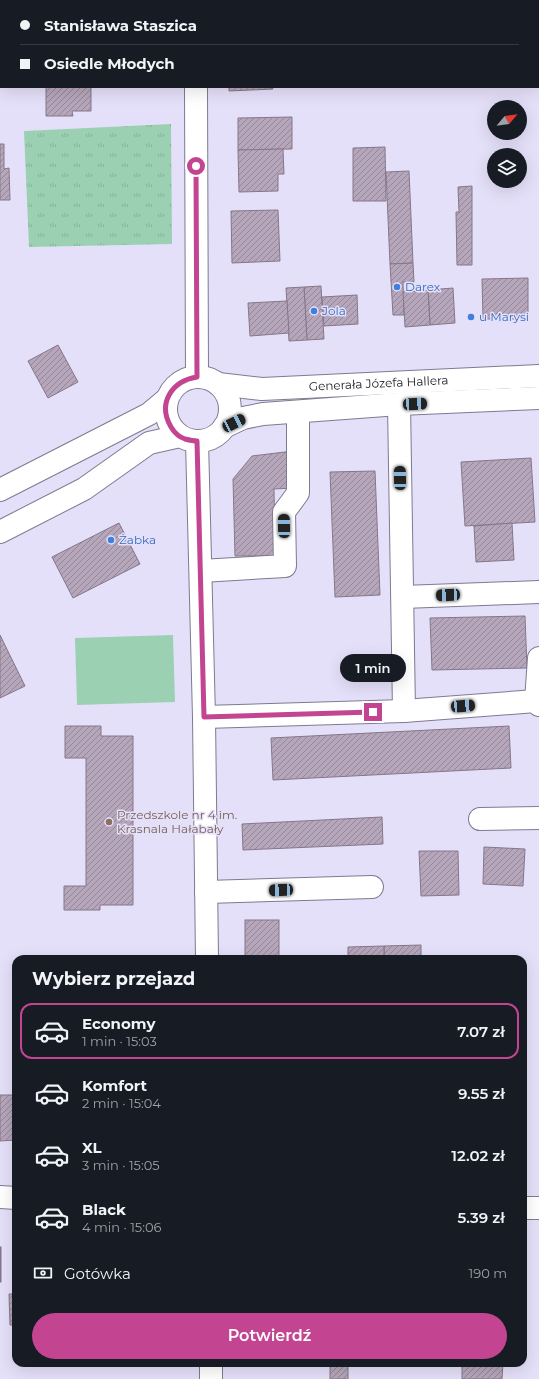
<!DOCTYPE html>
<html lang="pl">
<meta charset="utf-8">
<style>
:root{--surface:#171b24;--page:#242831;--text:#f1f3f6;--muted:#9ea1a6;--line:#363941;--accent:#c34490}
body{margin:0;font-family:Montserrat,sans-serif;background:var(--page);color:var(--text);height:100vh;display:flex;flex-direction:column;font-size:15px;white-space:nowrap}
*{box-sizing:border-box;margin:0}
p{font-size:13px;color:var(--muted)}
.icon{flex:none;width:22px;height:22px;fill:none;stroke:currentColor;stroke-width:2;stroke-linecap:round;stroke-linejoin:round}
.map{position:relative;flex:1;overflow:hidden}
.sheet{position:absolute;left:12px;top:955px;width:515px;height:412px;display:flex;flex-direction:column;background:var(--surface);border-radius:12px;box-shadow:0 4px 16px #0002}
.sheet>*{flex:none}
.guide{position:absolute;left:0px;top:0px;width:539px;height:88px;box-shadow:0 4px 16px #0002;display:grid;align-content:center;height:88px;padding:0 20px;background:var(--surface)}
.needle{width:26px;rotate:61deg}
.tools{position:absolute;left:487px;top:100px;display:grid;gap:8px}
.tools a{display:grid;place-items:center;width:40px;height:40px;border-radius:50%;background:var(--surface);box-shadow:0 4px 16px #0002;font-size:20px}
.end{position:absolute;width:18px;height:18px;margin:-9px;border:5px solid #c34490;background:#fff;box-shadow:0 0 0 2px #fff}
.from{border-radius:50%}
.bubble{position:absolute;height:28px;border-radius:14px;background:var(--surface);box-shadow:0 4px 16px #0002;font-size:13px;font-weight:600;line-height:28px;text-align:center}
.car{position:absolute;width:12px;height:24px;margin:-12px -6px;border-radius:5px;box-shadow:0 0 3px 1px #0007;background:linear-gradient(#222 24%,#8ab4d8 0 40%,#222 0 76%,#8ab4d8 0 86%,#222 0)}
.guide b{display:flex;align-items:center;gap:14px;height:38px;font-size:15px}
.guide b+b{border-top:1px solid var(--line)}
.guide i{width:10px;height:10px;background:var(--text)}
ul{padding:0;list-style:none}
li{display:flex;align-items:center;gap:12px;height:56px;margin:0 8px 6px;padding:0 12px;border:2px solid transparent;border-radius:12px}
li div{flex:1}
li b{display:block;font-size:15px}
li em{font-style:normal;font-weight:600}
li.selected{border-color:var(--accent)}
li>.icon{width:36px;height:36px;stroke-width:1.5}
h2{padding:0 20px;font-size:18px;line-height:48px}
.pay{display:flex;align-items:center;gap:10px;height:44px;padding:0 20px;font-size:15px}
.pay p{margin-inline-start:auto}
.button{display:flex;gap:8px;margin-top:auto;padding:8px 20px}
.button a{flex:1;height:46px;border-radius:24px;background:var(--accent);color:#fff;font-size:16px;font-weight:600;line-height:46px;text-align:center}
.map>svg:first-child{display:block}
.grass{fill:url(#grass-tufts)}
.garden{fill:#9cd0b3}
.building{fill:url(#building-hatch);stroke:#85778a}
.lines{fill:none;stroke-linecap:round;stroke-linejoin:round}
.minor-casing{stroke:#7e7a90;stroke-width:24}
.minor{stroke:#fff;stroke-width:22}
.route{stroke:#c34490;stroke-width:5}
.shop-dot{fill:#3f7fe0;stroke:#e5e0f9;stroke-width:1.5}
.education-dot{fill:#8d6e63;stroke:#e5e0f9;stroke-width:1.5}
.labels{text-anchor:middle;stroke-width:3;stroke-linejoin:round;paint-order:stroke}
.shop-label{font-size:12px;fill:#366cbe;stroke:#e5e0f9;text-anchor:start}
.street-label{font-size:12px;fill:#23212a;stroke:#e5e0f9}
.education-label{font-size:12px;fill:#785e54;stroke:#e5e0f9;text-anchor:start}
</style>
<div class="map">
<svg width="539" height="1379" viewBox="0 0 539 1379">
<defs>
<pattern id="grass-tufts" width="24" height="20" patternUnits="userSpaceOnUse"><rect width="24" height="20" fill="#9cd0b3"/><path d="M3 7l-1-3M5 7V3M7 7l1-3M15 17l-1-3M17 17v-4M19 17l1-3" fill="none" stroke="#86b29a"/></pattern>
<pattern id="building-hatch" width="6" height="6" patternUnits="userSpaceOnUse"><rect width="6" height="6" fill="#b6a6bb"/><path d="M-1 1l2-2M0 6l6-6M5 7l2-2" fill="none" stroke="#948798"/></pattern>
</defs>
<rect width="100%" height="100%" fill="#e5e0f9"/>
<polygon class="grass" points="171,124 172,244 29,247 24,131"/>
<polygon class="garden" points="173,635 175,702 77,705 75,638"/>
<g class="building">
<rect x="107" y="0" width="39" height="1"/>
<polygon points="363,0 420,0 420,1"/>
<polygon points="538,25 539,25 538,78"/>
<polygon points="46,87 91,87 91,111 72,111 73,116 46,116"/>
<polygon points="229,87 272,87 273,89 229,91"/>
<polygon points="292,117 292,149 238,150 238,118"/>
<polygon points="0,144 4,144 4,169 9,168 10,200 0,200"/>
<polygon points="385,147 386,201 353,201 353,148"/>
<polygon points="283,149 284,174 278,174 278,191 239,192 238,150"/>
<polygon points="409,171 413,263 390,264 386,172"/>
<polygon points="472,186 472,265 457,265 456,212 459,212 458,187"/>
<polygon points="278,210 280,261 232,263 231,211"/>
<polygon points="413,263 414,282 403,282 404,315 393,315 390,264"/>
<polygon points="528,278 528,319 483,319 482,279"/>
<polygon points="321,286 324,339 307,340 304,287"/>
<polygon points="304,287 307,340 289,341 286,288"/>
<polygon points="453,288 455,323 430,325 428,290"/>
<polygon points="428,290 430,325 405,327 403,292"/>
<polygon points="357,295 358,324 324,326 322,297"/>
<polygon points="287,301 289,333 250,336 248,303"/>
<polygon points="58,345 78,382 48,398 28,361"/>
<polygon points="293,451 293,488 274,489 275,556 235,556 233,479 252,456"/>
<polygon points="531,458 535,522 465,526 461,462"/>
<polygon points="375,471 380,595 335,597 330,472"/>
<polygon points="119,523 140,564 73,598 52,557"/>
<polygon points="512,523 514,560 476,562 474,526"/>
<polygon points="525,616 527,668 432,670 430,618"/>
<polygon points="0,635 25,686 0,698"/>
<polygon points="65,726 101,726 101,736 133,736 133,905 100,905 100,910 64,910 64,886 86,886 86,758 65,758"/>
<polygon points="509,726 511,768 273,780 271,738"/>
<polygon points="382,817 383,844 243,850 242,824"/>
<polygon points="484,847 525,849 523,886 483,884"/>
<polygon points="419,851 458,851 459,895 421,896"/>
<rect x="245" y="920" width="34" height="37"/>
<polygon points="421,945 421,959 384,959 384,946"/>
<polygon points="384,946 384,959 348,959 348,947"/>
<polygon points="0,1095 15,1095 16,1140 0,1141"/>
<rect x="0" y="1247" width="1" height="35"/>
<polygon points="13,1287 16,1287 16,1325 10,1325 9,1294 13,1294"/>
<polygon points="113,1363 147,1363 147,1364 113,1365"/>
<rect x="330" y="1363" width="18" height="16"/>
<polygon points="462,1363 503,1363 502,1379 462,1379"/>
</g>
<g class="lines">
<defs>
<g id="minor">
<polyline points="196,0 196,1"/>
<polyline points="456,1 456,0"/>
<polyline points="196,87 197,377"/>
<circle cx="198" cy="409" r="32"/>
<path id="s1" d="M218,384L262,389L539,376"/>
<polyline points="399,404 404,711"/>
<polyline points="224,427 243,418 263,414 399,404 539,398"/>
<polyline points="197,441 204,717 207,959"/>
<polyline points="0,490 149,414 167,399"/>
<polyline points="0,532 84,489 149,443 180,436"/>
<polyline points="201,571 285,566 284,512 298,493 298,412"/>
<polyline points="403,597 539,592"/>
<polyline points="536,701 539,658"/>
<polyline points="204,717 404,711 536,701 539,705"/>
<polyline points="480,819 539,818"/>
<polyline points="206,892 372,887"/>
<polyline points="0,1197 16,1198"/>
<polyline points="523,1208 539,1208"/>
<polyline points="211,1379 211,1363"/>
</g>
</defs>
<use href="#minor" class="minor-casing"/>
<use href="#minor" class="minor"/>
</g>
<g class="lines">
<path class="route" d="M196,166L197,377C172,381 157,403 171,427C174,432 179,437 185,439C189,440 193,441 197,441L204,717L373,712"/>
</g>
<g class="shop-dot">
<circle cx="397" cy="287" r="4"/>
<circle cx="314" cy="311" r="4"/>
<circle cx="471" cy="317" r="4"/>
<circle cx="111" cy="540" r="4"/>
</g>
<circle class="education-dot" cx="109" cy="822" r="4"/>
<g class="labels">
<g class="shop-label">
<text x="405" y="291">Darex</text>
<text x="322" y="315">Jola</text>
<text x="479" y="321">u Marysi</text>
<text x="119" y="544">Żabka</text>
</g>
<g class="street-label">
<text dy="4" stroke="none"><textPath href="#s1" startOffset="161">Generała Józefa Hallera</textPath></text>
</g>
<g class="education-label">
<text x="117" y="819">Przedszkole nr 4 im.<tspan x="117" dy="14">Krasnala Hałabały</tspan></text>
</g>
</g>
</svg>
<div class="tools">
<a><svg class="needle" viewBox="-14 -14 28 28"><path d="M0-13l5 13h-10z" fill="#e53935"/><path d="M0 13l5-13h-10z" fill="#9ea1a6"/></svg></a>
<a><svg class="icon" aria-label="layers" viewBox="0 0 24 24"><path d="M12 4l9 5-9 5-9-5zM3 14l9 5 9-5"/></svg></a>
</div>
<i class="end from" style="left:196px;top:166px"></i>
<i class="end" style="left:373px;top:712px"></i>
<div class="bubble" style="left:340px;top:654px;width:66px">1 min</div>
<i class="car" style="left:415px;top:404px;rotate:87deg"></i>
<i class="car" style="left:234px;top:423px;rotate:64deg"></i>
<i class="car" style="left:400px;top:478px;rotate:359deg"></i>
<i class="car" style="left:284px;top:526px;rotate:359deg"></i>
<i class="car" style="left:448px;top:595px;rotate:268deg"></i>
<i class="car" style="left:463px;top:706px;rotate:86deg"></i>
<i class="car" style="left:281px;top:890px;rotate:268deg"></i>
<div class="guide">
<b><i class="from"></i>Stanisława Staszica</b>
<b><i></i>Osiedle Młodych</b>
</div>
<section class="sheet">
<h2>Wybierz przejazd</h2>
<ul>
<li class="selected"><svg class="icon" aria-label="car" viewBox="0 0 24 24"><path d="M5 17H2v-5l4-1 3-4h7l3 4 3 1v5h-3M9 17h6M6 11h13"/><circle cx="7" cy="17" r="2"/><circle cx="17" cy="17" r="2"/></svg><div><b>Economy</b><p>1 min · 15:03</p></div><em>7.07 zł</em></li>
<li><svg class="icon" aria-label="car" viewBox="0 0 24 24"><path d="M5 17H2v-5l4-1 3-4h7l3 4 3 1v5h-3M9 17h6M6 11h13"/><circle cx="7" cy="17" r="2"/><circle cx="17" cy="17" r="2"/></svg><div><b>Komfort</b><p>2 min · 15:04</p></div><em>9.55 zł</em></li>
<li><svg class="icon" aria-label="car" viewBox="0 0 24 24"><path d="M5 17H2v-5l4-1 3-4h7l3 4 3 1v5h-3M9 17h6M6 11h13"/><circle cx="7" cy="17" r="2"/><circle cx="17" cy="17" r="2"/></svg><div><b>XL</b><p>3 min · 15:05</p></div><em>12.02 zł</em></li>
<li><svg class="icon" aria-label="car" viewBox="0 0 24 24"><path d="M5 17H2v-5l4-1 3-4h7l3 4 3 1v5h-3M9 17h6M6 11h13"/><circle cx="7" cy="17" r="2"/><circle cx="17" cy="17" r="2"/></svg><div><b>Black</b><p>4 min · 15:06</p></div><em>5.39 zł</em></li>
</ul>
<div class="pay"><svg class="icon" aria-label="cash" viewBox="0 0 24 24"><path d="M3 7h18v10H3z"/><circle cx="12" cy="12" r="2"/></svg>Gotówka<p>190 m</p></div>
<div class="button"><a>Potwierdź</a></div>
</section>
</div>
